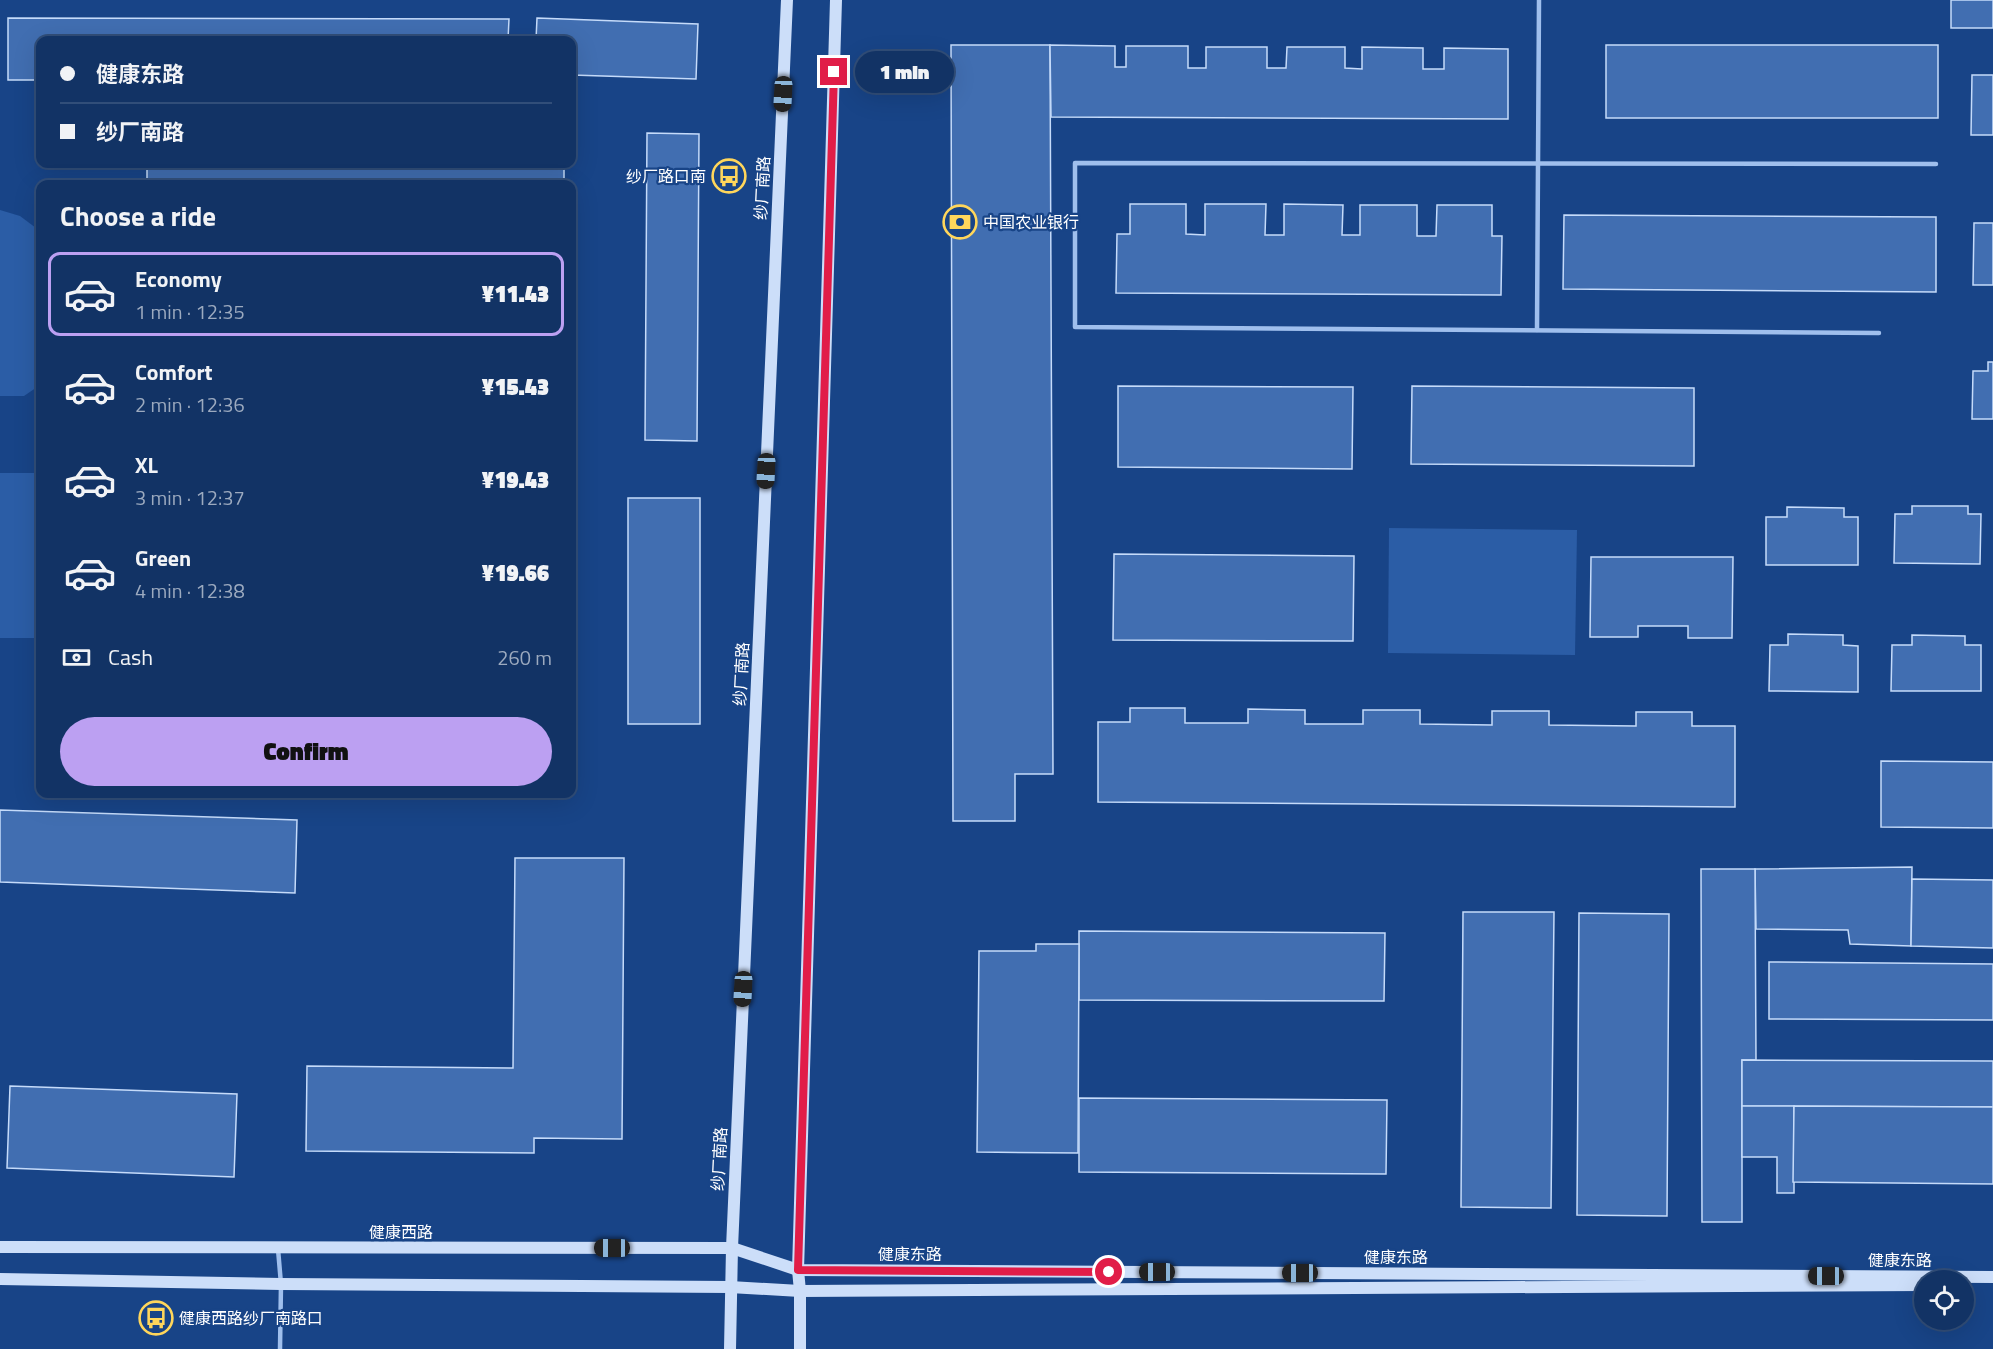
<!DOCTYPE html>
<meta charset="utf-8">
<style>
:root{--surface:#123365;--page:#1b3b6b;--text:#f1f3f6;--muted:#9caabf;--line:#314e79;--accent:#bca0f2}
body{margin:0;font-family:"Titillium Web","Noto Sans SC",sans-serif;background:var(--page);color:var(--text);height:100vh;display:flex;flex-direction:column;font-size:22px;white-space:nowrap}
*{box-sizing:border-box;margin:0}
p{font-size:20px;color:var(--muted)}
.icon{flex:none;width:33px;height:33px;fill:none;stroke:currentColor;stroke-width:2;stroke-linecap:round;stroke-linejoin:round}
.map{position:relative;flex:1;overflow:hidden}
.sheet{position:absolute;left:36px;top:180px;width:540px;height:618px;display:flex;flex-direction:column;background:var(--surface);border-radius:12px;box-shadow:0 6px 24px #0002,0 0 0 2px var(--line)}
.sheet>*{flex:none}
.top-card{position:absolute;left:36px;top:36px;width:540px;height:132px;border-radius:12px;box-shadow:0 6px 24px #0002,0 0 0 2px var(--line);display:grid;align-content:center;height:132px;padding:0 24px;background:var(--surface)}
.buttons{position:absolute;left:1914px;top:1270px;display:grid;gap:12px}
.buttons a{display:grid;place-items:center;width:60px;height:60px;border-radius:50%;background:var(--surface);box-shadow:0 6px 24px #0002,0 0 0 2px var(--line);font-size:30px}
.end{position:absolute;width:27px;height:27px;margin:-14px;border:8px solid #e11d48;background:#fff;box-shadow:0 0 0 3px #fff}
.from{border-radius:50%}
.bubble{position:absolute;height:42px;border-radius:21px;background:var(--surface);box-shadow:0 6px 24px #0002,0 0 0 2px var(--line);font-size:20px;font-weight:800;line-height:42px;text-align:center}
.car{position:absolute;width:18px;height:36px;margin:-18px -9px;border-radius:8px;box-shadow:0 0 4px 2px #0007;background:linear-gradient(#222 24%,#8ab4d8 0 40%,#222 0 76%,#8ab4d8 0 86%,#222 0)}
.top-card b{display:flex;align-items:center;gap:21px;height:57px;font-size:22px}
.top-card b+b{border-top:2px solid var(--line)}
.top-card i{width:15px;height:15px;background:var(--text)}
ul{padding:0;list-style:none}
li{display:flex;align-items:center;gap:18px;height:84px;margin:0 12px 9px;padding:0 12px;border:3px solid transparent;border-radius:12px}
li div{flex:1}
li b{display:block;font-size:22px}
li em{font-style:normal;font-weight:800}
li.on{border-color:var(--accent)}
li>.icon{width:54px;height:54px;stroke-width:1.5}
h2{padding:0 24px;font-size:27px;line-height:72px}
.pay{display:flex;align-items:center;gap:15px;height:66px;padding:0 24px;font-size:22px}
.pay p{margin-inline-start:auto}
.action{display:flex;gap:12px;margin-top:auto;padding:12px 24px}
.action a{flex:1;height:69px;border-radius:36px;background:var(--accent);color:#111;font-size:24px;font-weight:800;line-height:69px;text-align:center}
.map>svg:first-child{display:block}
.green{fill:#2b5da6}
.building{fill:#416eb1;stroke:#c5dbfa;stroke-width:1.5}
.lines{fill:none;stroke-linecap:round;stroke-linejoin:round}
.lane{stroke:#9fbfed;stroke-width:4.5}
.secondary{stroke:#ccdef9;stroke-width:12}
.route{stroke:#e11d48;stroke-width:8}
.labels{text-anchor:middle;stroke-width:4.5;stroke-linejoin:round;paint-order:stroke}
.poi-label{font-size:16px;fill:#fff;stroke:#184487;text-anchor:start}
.street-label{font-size:16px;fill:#fff;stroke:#184487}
</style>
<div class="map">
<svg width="1993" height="1349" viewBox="0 0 1993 1349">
<rect width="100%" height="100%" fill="#184487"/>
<g class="green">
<polygon points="0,210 20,216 40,231 40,385 24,396 0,396"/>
<rect x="0" y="473" width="40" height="165"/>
<polygon points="1389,528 1577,530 1575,655 1388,653"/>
</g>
<g class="building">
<rect x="1951" y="0" width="42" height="28"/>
<polygon points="8,18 509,19 508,40 40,40 40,80 8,80"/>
<polygon points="537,18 698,24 696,79 572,75 572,40 536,40"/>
<polygon points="951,45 1050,45 1053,774 1015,774 1015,821 953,821"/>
<polygon points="1050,45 1115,46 1115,67 1126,67 1126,46 1188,46 1188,68 1206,68 1206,47 1267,47 1267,68 1286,68 1287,47 1345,47 1345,68 1362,69 1362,47 1423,48 1423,69 1444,69 1444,48 1508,49 1508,119 1051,117"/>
<rect x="1606" y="45" width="332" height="73"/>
<polygon points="1972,75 1993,75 1993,135 1971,135"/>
<polygon points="647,133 699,134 697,441 645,440"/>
<rect x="147" y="164" width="417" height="20"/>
<polygon points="1130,204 1186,204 1186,234 1205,235 1205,204 1266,204 1265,235 1284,235 1284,204 1343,205 1342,235 1360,235 1360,205 1417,205 1417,236 1436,236 1437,205 1492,205 1492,236 1502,236 1501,295 1116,293 1117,234 1130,234"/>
<polygon points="1564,215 1936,217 1936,292 1563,289"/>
<polygon points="1974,223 1993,223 1993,285 1973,285"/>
<polygon points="1988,362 1993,362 1993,419 1972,419 1973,371 1988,371"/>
<polygon points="1118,386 1353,387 1352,469 1118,467"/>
<polygon points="1412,386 1694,388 1694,466 1411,464"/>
<rect x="628" y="498" width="72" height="226"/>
<polygon points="1912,506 1968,506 1968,514 1981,514 1980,564 1894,563 1895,514 1912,514"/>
<polygon points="1787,507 1844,508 1844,517 1858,517 1858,565 1766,565 1766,517 1787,517"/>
<polygon points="1114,554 1354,556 1353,641 1113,640"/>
<polygon points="1591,557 1733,557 1732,638 1688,638 1688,626 1638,626 1638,637 1590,637"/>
<polygon points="1788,634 1843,635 1843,645 1858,646 1858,692 1769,691 1770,645 1788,645"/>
<polygon points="1912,635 1965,636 1965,645 1981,645 1981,691 1891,691 1892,645 1912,645"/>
<polygon points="1130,708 1185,708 1185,723 1248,723 1248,709 1305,710 1305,724 1363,724 1363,710 1420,710 1420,724 1492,725 1492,711 1549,711 1549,725 1636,726 1636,712 1692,712 1692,726 1735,726 1735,807 1098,802 1098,722 1130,722"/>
<polygon points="1881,761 1993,762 1993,828 1881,827"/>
<polygon points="0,810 297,820 295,893 0,882"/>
<polygon points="515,858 624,858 622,1139 534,1138 534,1153 306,1151 307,1066 513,1068"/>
<polygon points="1912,867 1911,946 1850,944 1848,930 1756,929 1755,869"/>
<polygon points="1701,869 1755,869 1756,1060 1742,1060 1742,1222 1702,1222"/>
<polygon points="1912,879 1993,880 1993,948 1911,946"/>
<polygon points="1463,912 1554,912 1551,1208 1461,1207"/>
<polygon points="1579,913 1669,914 1667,1216 1577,1215"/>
<polygon points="1079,931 1385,933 1384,1001 1079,1000"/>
<polygon points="1036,944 1079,944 1078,1153 977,1152 979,951 1036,951"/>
<polygon points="1769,962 1993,964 1993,1020 1769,1019"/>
<polygon points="1742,1060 1993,1061 1993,1107 1742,1106"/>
<polygon points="10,1086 237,1094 234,1177 7,1168"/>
<polygon points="1079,1098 1387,1100 1386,1174 1079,1172"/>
<polygon points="1742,1106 1794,1106 1794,1193 1777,1193 1777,1157 1742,1157"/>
<polygon points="1794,1106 1993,1107 1993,1184 1793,1182"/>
</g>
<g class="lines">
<g class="lane">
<polyline points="1537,330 1539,0"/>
<polyline points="1879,333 1075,327 1075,163 1936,164"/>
<polyline points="278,1249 281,1284 280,1349"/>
</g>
<g class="secondary">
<polyline points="0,1247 732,1248 798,1270 1993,1277"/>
<polyline points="0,1279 281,1284 730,1287 800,1291 1924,1285"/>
<polyline points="730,1349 732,1248 787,0"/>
<polyline points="800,1349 800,1291 798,1270 836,0"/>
</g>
</g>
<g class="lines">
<polyline class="route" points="834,72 798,1270 1109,1272"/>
</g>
<defs>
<symbol id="bus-ring" viewBox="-11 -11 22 22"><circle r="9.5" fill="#184487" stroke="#ffd65b" stroke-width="1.5"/><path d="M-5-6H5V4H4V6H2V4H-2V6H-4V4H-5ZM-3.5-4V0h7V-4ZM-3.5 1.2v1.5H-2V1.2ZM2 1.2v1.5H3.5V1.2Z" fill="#ffd65b"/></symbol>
<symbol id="bank-ring" viewBox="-11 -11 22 22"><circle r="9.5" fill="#184487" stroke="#ffd65b" stroke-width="1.5"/><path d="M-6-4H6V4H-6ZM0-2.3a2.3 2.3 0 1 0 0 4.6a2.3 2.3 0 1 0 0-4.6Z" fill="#ffd65b"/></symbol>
</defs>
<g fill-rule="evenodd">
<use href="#bus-ring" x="710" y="157" width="38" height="38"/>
<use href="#bank-ring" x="941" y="203" width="38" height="38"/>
<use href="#bus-ring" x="137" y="1299" width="38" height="38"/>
</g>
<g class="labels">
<g class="poi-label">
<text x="706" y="182" text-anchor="end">纱厂路口南</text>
<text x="983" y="228">中国农业银行</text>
<text x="179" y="1324">健康西路纱厂南路口</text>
</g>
<g class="street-label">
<text transform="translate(762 188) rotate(-87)" y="6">纱厂南路</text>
<text transform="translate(741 674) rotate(-87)" y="6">纱厂南路</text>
<text transform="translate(719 1159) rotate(-87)" y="6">纱厂南路</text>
<text x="401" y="1238">健康西路</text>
<text x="910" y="1260">健康东路</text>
<text x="1396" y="1263">健康东路</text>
<text x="1900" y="1266">健康东路</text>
</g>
</g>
</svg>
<div class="buttons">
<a><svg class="icon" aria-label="locate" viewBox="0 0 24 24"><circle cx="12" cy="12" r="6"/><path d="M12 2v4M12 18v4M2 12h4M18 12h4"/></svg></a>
</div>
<i class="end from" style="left:1109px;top:1272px"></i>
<i class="end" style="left:834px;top:72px"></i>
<div class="bubble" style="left:855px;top:51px;width:99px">1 min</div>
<i class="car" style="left:783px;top:94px;rotate:183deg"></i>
<i class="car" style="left:766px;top:471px;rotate:183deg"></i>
<i class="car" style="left:743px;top:989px;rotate:183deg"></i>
<i class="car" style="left:612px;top:1248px;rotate:270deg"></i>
<i class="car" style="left:1157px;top:1272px;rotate:270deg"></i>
<i class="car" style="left:1300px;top:1273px;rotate:270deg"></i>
<i class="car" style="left:1826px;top:1276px;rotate:270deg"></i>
<div class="top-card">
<b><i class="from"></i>健康东路</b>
<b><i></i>纱厂南路</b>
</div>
<section class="sheet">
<h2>Choose a ride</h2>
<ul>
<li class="on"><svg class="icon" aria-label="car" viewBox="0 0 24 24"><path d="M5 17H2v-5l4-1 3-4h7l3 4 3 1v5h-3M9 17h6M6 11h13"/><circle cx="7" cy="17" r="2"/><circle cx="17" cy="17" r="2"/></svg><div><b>Economy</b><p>1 min · 12:35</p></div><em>¥11.43</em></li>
<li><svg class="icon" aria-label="car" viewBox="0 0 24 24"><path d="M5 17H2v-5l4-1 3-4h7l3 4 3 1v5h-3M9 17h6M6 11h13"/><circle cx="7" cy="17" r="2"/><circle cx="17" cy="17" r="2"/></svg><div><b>Comfort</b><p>2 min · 12:36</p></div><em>¥15.43</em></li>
<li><svg class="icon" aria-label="car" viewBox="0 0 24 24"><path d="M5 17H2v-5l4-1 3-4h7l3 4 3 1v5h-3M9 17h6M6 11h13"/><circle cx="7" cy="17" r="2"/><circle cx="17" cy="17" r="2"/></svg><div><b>XL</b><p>3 min · 12:37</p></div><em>¥19.43</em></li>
<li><svg class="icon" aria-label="car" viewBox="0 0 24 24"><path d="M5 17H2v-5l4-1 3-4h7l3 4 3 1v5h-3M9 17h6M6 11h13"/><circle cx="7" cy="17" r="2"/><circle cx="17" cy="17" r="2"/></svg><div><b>Green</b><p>4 min · 12:38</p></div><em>¥19.66</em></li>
</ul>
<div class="pay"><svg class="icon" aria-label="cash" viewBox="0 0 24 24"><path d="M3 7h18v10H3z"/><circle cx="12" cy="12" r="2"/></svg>Cash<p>260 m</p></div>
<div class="action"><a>Confirm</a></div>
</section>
</div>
